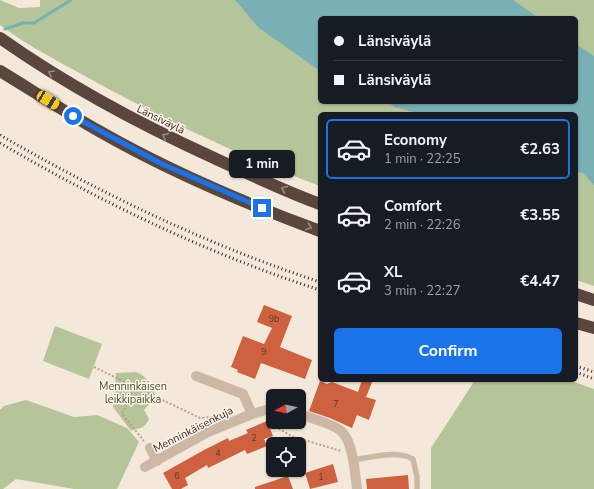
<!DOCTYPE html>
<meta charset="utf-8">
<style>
:root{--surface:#171b24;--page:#20242c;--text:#f1f3f6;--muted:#9ea1a6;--line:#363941;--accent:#1a73e8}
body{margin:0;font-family:"Nunito Sans",sans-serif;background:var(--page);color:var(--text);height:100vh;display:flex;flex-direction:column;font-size:15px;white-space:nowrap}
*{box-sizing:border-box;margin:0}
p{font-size:13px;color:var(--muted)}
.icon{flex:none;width:22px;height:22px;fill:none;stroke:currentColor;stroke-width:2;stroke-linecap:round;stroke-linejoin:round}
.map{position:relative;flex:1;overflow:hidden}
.drawer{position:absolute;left:318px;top:112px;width:260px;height:270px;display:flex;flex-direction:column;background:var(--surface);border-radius:6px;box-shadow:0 1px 3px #0004}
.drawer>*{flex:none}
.banner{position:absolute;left:318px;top:16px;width:260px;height:88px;border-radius:6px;box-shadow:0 1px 3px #0004;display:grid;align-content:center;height:88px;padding:0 16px;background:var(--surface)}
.needle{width:26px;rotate:262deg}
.controls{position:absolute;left:266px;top:389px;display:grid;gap:8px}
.controls a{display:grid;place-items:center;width:40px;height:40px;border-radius:6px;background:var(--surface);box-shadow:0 1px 3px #0004;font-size:20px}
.end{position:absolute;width:18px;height:18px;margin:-9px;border:5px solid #1a73e8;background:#fff;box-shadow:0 0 0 2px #fff}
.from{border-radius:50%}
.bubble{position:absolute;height:28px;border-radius:6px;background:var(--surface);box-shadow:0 1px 3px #0004;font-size:13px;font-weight:700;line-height:28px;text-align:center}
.car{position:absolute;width:12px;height:24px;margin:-12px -6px;border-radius:5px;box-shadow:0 0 3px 1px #0007;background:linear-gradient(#f5c518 24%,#345 0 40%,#f5c518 0 76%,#345 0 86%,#f5c518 0)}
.banner b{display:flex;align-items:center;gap:14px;height:38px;font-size:15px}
.banner b+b{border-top:1px solid var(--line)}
.banner i{width:10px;height:10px;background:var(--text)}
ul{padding:7px 0 0;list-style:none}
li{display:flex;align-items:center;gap:12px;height:60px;margin:0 8px 6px;padding:0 8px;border:2px solid transparent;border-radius:6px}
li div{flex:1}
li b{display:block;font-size:15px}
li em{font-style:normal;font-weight:700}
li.active{border-color:var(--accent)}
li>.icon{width:36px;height:36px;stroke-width:1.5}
.primary-button{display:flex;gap:8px;margin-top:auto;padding:8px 16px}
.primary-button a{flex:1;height:46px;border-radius:6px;background:var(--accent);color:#fff;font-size:16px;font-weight:700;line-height:46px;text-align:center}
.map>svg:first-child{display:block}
.green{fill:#b6c49a;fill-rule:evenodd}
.water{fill:#78b0b3}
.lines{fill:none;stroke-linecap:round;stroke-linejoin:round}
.stream{stroke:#78b0b3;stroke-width:3}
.building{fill:#ce613f}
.path{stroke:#b8a190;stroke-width:2;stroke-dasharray:2 2;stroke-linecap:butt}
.lane{stroke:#cdb8a6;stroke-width:5.5}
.street{stroke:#cdb8a6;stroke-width:10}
.highway{stroke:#5a463e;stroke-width:12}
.rail{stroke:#382d27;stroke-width:3;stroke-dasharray:1 3;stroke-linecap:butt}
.oneway{stroke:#9a8b82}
.route{stroke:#1a73e8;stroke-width:5}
.labels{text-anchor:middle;stroke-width:3;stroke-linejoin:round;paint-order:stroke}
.number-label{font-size:9px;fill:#5e3a2d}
.street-label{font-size:11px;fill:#382d27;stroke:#fbf2e8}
.park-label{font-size:11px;fill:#475829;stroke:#fbf2e8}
</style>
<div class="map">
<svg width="594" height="489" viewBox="0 0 594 489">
<rect width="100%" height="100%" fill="#f4e8db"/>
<g class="green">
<path d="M0,0L19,8L40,7V0H594V286L576,280V114H320V186C242,157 167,121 94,81C62,63 29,47 0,25ZM320,18H576V102H320Z"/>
<polygon points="55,326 102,344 89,379 43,361"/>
<path d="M136,372C148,376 151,386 156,397L144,410L149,419C144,430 140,427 131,431L113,407L116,373Z"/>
<polygon points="475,380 569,380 594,389 594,489 431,489 431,448"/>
<polygon points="26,400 74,417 97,415 127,428 139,442 117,489 74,489 16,479 3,489 0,489 0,410 4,406"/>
</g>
<g class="water">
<polygon points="235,0 513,0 539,18 320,18 320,71 259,28"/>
<polygon points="576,44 594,56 594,185 583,173 576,172 576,114 421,114 394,107 388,102 576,102"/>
</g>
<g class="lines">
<polyline class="stream" points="5,29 23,23 34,23 71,0"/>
</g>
<g class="building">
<polygon points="264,305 292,316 280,347 312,360 305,379 261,363 255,379 237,372 238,370 231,367 243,336 264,344 272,328 257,322"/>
<polygon points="362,380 373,380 366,397 376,400 369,420 357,415 352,428 330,418 309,411 320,381 327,384 332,382 358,392"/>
<polygon points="267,421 273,436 264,439 267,446 247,454 245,450 208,468 207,465 185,478 188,485 181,489 172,489 163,473 204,450 228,438 229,441 248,433 246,430"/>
<polygon points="333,464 338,482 310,489 305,473"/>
<polygon points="408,475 409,489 367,489 366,479"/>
<polygon points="288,476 293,489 255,489 255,487"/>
</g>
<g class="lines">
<g class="path">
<polyline points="94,367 200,418 213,417 222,414"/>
<polyline points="135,386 122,414 144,441"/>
<polyline points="274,422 278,428 291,436 341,451"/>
</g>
<path class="lane" d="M353,460C372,457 396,450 413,459L417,477V489"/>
<g class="street">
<polyline points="196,376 243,394 252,414 273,408"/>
<path d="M299,414C310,418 334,424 342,432C353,442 355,474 357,489"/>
<polyline points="150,448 157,461"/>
<polyline points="145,467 208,432 252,414"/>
</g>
<g class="highway">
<path d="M0,38C68,86 139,124 214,158C249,174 284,191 320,204"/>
<path d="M0,71C33,91 65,112 99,131C169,171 244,203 320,231"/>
<polyline points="576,294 594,300"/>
<polyline points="576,323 594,328"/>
</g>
<g class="rail">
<path d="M0,135C102,194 208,245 320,282"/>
<path d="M0,143C101,202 208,254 320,290"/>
<polyline points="576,366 594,372"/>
<polyline points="576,372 594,379"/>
</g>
</g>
<defs><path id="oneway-chevron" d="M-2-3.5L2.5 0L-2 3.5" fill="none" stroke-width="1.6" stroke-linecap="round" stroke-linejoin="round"/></defs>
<g class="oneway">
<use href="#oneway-chevron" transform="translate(51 73) rotate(-150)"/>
<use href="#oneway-chevron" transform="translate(165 136) rotate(-154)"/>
<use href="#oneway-chevron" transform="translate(284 189) rotate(-157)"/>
<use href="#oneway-chevron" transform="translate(309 227) rotate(20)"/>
</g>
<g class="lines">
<polyline class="route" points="73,116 160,163 262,208"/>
</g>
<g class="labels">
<g class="number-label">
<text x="274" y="322">9b</text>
<text x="264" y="355">9</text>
<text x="336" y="407">7</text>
<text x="254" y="441">2</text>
<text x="218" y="456">4</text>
<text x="177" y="479">6</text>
<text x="321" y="480">1</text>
</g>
<g class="street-label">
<text transform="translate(161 119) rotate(26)" y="4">Länsiväylä</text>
<text transform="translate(193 429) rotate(-27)" y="4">Menninkäisenkuja</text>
</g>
<g class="park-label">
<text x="133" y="390">Menninkäisen<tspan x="133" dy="13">leikkipaikka</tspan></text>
</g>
</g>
</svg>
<div class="controls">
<a><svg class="needle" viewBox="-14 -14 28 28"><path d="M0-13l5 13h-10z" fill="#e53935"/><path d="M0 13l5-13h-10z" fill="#9ea1a6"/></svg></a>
<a><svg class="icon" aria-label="locate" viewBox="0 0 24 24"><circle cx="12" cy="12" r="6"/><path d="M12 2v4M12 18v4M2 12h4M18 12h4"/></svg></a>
</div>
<i class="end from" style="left:73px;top:116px"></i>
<i class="end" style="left:262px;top:208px"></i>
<div class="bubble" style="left:229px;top:150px;width:66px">1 min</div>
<i class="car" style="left:48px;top:100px;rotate:121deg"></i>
<div class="banner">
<b><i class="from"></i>Länsiväylä</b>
<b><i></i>Länsiväylä</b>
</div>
<section class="drawer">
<ul>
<li class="active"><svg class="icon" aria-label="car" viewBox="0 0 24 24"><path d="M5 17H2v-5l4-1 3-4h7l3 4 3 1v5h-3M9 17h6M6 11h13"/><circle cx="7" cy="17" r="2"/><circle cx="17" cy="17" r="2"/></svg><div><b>Economy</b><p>1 min · 22:25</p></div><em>€2.63</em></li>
<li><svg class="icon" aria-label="car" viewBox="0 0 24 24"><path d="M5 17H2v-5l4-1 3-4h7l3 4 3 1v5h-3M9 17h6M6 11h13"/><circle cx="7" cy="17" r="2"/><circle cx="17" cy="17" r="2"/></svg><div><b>Comfort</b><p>2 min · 22:26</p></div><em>€3.55</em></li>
<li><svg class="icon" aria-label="car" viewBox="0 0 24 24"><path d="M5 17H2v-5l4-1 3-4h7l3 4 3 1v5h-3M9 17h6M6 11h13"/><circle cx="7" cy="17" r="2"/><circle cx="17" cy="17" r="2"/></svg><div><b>XL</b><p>3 min · 22:27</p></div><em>€4.47</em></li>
</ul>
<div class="primary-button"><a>Confirm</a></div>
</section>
</div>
